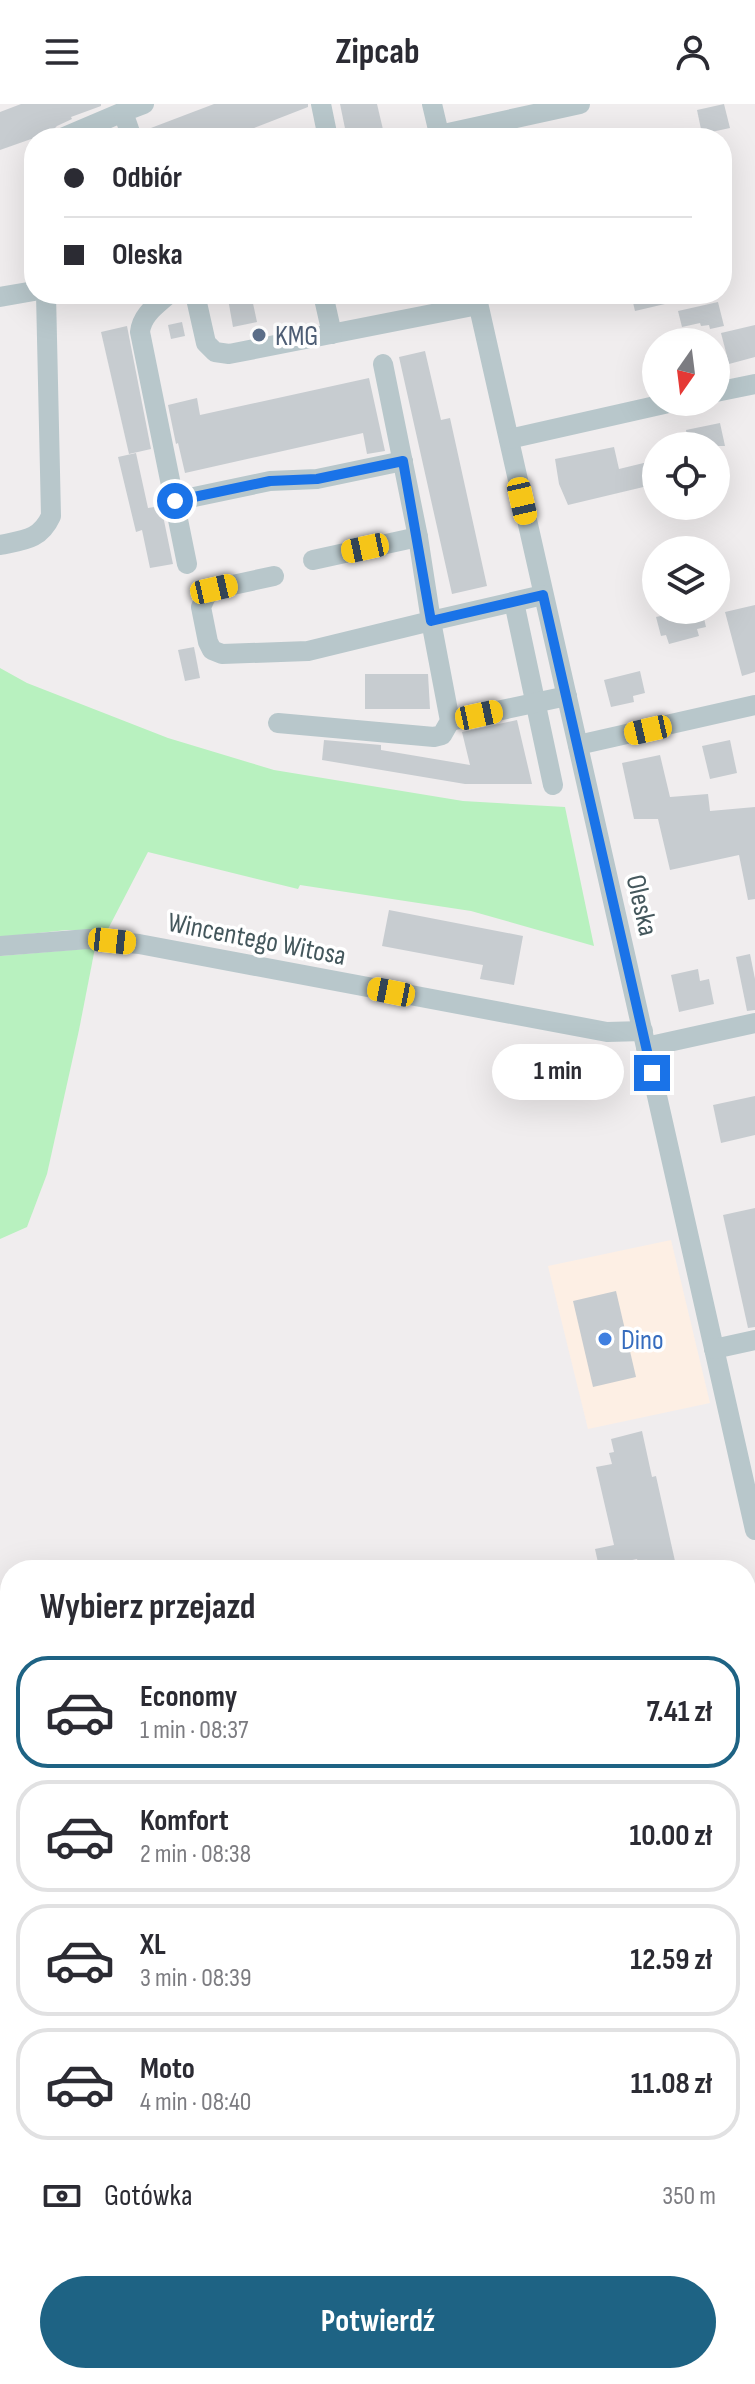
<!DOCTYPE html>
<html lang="pl">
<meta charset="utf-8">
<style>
:root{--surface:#fff;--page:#f2f2f3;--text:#2b2b33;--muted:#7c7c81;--line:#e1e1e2;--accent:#1e6384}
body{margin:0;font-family:"Sofia Sans Condensed",sans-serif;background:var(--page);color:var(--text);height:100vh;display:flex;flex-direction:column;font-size:30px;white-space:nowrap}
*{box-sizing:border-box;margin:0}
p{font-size:26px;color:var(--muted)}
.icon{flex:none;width:44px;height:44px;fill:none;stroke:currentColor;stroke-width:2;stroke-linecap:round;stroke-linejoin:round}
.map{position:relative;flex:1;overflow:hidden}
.details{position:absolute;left:0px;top:1456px;width:756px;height:824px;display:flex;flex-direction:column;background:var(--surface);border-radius:32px 32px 0 0;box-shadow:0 8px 32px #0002}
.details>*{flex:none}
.banner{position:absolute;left:24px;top:24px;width:708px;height:176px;border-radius:32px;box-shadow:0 8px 32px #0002;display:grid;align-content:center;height:176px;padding:0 40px;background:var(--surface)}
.needle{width:52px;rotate:194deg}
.tools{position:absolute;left:642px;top:224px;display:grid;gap:16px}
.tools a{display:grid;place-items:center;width:88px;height:88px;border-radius:50%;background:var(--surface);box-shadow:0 8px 32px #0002;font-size:40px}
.end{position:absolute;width:36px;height:36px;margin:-18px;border:10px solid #1a73e8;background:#fff;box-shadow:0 0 0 4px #fff}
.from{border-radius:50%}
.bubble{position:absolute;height:56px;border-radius:28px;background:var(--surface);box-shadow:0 8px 32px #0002;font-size:26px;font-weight:700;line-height:56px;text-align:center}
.car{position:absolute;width:24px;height:48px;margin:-24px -12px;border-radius:10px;box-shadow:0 0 6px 2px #0007;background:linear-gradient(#f5c518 24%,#345 0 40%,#f5c518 0 76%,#345 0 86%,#f5c518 0)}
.banner b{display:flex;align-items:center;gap:28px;height:76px;font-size:30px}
.banner b+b{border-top:2px solid var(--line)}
.banner i{width:20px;height:20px;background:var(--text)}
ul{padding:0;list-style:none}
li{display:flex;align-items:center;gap:24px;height:112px;margin:0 16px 12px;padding:0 24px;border:4px solid var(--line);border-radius:32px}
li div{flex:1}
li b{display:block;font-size:30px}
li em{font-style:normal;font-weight:700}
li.active{border-color:var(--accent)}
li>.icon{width:72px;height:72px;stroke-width:1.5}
h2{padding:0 40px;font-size:36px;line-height:96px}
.pay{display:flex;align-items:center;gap:20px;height:88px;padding:0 40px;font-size:30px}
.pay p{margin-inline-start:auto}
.action{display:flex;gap:16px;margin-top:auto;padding:16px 40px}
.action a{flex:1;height:92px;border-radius:48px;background:var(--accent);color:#fff;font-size:32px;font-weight:700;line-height:92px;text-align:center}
header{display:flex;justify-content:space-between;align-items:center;height:104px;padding:0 40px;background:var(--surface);font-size:36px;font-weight:700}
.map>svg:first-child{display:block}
.commercial{fill:#fdefe4}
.green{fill:#b8f1bf}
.building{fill:#c7ccd0}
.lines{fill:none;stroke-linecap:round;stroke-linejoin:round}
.minor{stroke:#b8c7cb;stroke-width:20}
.rail{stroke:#afb5b8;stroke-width:6}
.route{stroke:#1a73e8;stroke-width:10}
.service-dot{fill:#5c6f8a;stroke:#fff;stroke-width:3}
.shop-dot{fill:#3f7fe0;stroke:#fff;stroke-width:3}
.labels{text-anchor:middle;stroke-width:7;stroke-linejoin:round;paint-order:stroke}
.service-label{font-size:28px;fill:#4e5e75;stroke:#fff;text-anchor:start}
.street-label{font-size:28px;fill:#44575c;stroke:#fff}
.shop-label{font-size:28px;fill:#366cbe;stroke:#fff;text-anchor:start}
</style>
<header><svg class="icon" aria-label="menu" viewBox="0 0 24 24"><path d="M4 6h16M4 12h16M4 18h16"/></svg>Zipcab<svg class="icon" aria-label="person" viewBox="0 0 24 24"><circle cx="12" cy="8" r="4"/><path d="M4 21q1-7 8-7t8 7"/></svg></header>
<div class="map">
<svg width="755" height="2280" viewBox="0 0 755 2280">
<rect width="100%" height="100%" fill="#f0edee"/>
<polygon class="commercial" points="671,1136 710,1299 588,1325 548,1162"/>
<g class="green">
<polygon points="0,564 27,579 168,634 274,666 463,697 565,703 594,842 471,807 300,781 298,785 148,748 107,827 67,826 0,833"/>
<polygon points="95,844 79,926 47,1070 27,1123 0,1135 0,852"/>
<polygon points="0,1639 10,1657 10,1953 0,1904"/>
<polygon points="0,2146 10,2196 10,2223 0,2224"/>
<polygon points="10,2238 10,2270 21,2270 22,2280 0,2280 0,2240"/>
</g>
<g class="building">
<polygon points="21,0 101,0 101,2 71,13 72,15 57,22 51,28 0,46 0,8"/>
<polygon points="214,0 308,0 308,3 228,34 145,34 143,27"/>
<polygon points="340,0 377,0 385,34 347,34"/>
<polygon points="724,0 730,24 702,30 697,6"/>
<polygon points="251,190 257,218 233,223 228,195"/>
<polygon points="631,190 681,190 682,196 635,207"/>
<polygon points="718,198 724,222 710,225 709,221 701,222 700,219 682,223 678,207"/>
<polygon points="182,218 185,232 171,235 168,221"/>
<polygon points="755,221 755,253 729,260 721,229"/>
<polygon points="127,222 151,345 129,350 101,228"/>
<polygon points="425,247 441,316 450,314 487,482 452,490 399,253"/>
<polygon points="369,274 385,347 367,350 363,329 185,369 178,339 176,340 168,301 197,294 200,311"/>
<polygon points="720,319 725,342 689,342 686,326"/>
<polygon points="614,343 619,365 656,356 656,380 568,401 559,380 555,355"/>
<polygon points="136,349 148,404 161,402 173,460 150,464 142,426 136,428 118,353"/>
<polygon points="755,501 755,568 742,572 725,508"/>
<polygon points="674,506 702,506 706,523 697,525 699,532 669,540 666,531 661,532 656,513 675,509"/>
<polygon points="194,543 200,574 185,577 178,546"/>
<polygon points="640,567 645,589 633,592 634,598 611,603 604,576"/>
<polygon points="365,570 428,570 430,605 365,605"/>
<polygon points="517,616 532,680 465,680 322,656 324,636 381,641 381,646 470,661 462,628"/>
<polygon points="730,636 737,669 710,675 702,642"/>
<polygon points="660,651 670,693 708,690 710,707 755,703 755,795 748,796 739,751 670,766 658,715 634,715 622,659"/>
<polygon points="389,806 523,832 514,881 480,875 483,861 382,842"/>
<polygon points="750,850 755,875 755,906 747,907 736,853"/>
<polygon points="698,865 700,877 709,875 714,900 679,908 671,871"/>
<polygon points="755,992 755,1031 721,1039 713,1001"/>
<polygon points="755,1104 755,1223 748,1224 723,1111"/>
<polygon points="616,1187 636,1273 593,1283 573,1197"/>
<polygon points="642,1327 652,1373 656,1372 677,1466 648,1466 646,1459 639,1461 637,1455 599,1463 595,1445 614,1441 596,1363 612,1360 609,1349 614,1348 611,1335"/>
</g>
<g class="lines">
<g class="minor">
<polyline points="321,0 328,34"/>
<polyline points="432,0 440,34"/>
<polyline points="439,31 580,0"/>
<polyline points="62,34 123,8"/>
<polyline points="132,34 123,8 144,0"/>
<path d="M169,190C157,201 142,210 140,228L187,460"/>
<polyline points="195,190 206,239 215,248 229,250 478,201"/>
<polyline points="323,190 332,230"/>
<polyline points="476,190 755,1426"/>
<polyline points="0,193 34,187"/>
<polyline points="383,260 418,433 431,517 543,491"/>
<polyline points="716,288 755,280"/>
<polyline points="509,335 673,298"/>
<polyline points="175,397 270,377 317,375 403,357"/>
<path d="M0,441C24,436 40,436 51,412L46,190"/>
<polyline points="313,456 418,433"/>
<polyline points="274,472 214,485 206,492 201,503 208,538 212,546 222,550 308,547 431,517 450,617 442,631 434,633 278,619"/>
<polyline points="514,498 553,681"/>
<polyline points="450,617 567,592"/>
<polyline points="578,641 755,601"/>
<polyline points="0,842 88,835 139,840 607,928 643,927"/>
<polyline points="646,943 755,919"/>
<polyline points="714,1245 755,1236"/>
<polyline points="746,1786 755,1787"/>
<polyline points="746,1941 755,1945"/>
<polyline points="746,2110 755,2110"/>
<polyline points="0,2232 10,2230"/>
</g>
<g class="rail">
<polyline points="0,1995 10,2046"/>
<polyline points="0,2056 10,2107"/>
<polyline points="42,2270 44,2280"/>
</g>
</g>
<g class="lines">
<polyline class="route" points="175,397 270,377 317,375 403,357 431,517 543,491 652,969"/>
</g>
<circle class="service-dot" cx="259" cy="231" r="8"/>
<circle class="shop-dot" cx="605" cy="1235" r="8"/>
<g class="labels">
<g class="service-label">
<text x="275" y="241">KMG</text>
</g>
<g class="street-label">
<text transform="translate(643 801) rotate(77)" y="10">Oleska</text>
<text transform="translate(257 834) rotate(11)" y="10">Wincentego Witosa</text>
</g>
<g class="shop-label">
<text x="621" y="1245">Dino</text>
</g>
</g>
</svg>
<div class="tools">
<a><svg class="needle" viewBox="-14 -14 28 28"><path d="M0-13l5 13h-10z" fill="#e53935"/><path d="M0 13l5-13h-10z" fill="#7c7c81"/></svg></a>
<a><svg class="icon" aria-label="locate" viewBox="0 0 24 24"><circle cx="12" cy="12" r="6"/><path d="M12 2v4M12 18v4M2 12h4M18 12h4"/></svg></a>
<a><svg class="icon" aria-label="layers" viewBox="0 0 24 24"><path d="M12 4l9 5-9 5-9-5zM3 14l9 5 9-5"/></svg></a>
</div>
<i class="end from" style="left:175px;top:397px"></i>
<i class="end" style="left:652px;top:969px"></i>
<div class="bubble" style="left:492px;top:940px;width:132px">1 min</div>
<i class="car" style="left:522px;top:397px;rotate:167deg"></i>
<i class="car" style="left:365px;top:444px;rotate:258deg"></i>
<i class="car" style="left:214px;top:485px;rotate:77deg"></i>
<i class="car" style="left:479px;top:611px;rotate:78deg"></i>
<i class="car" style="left:648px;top:626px;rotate:257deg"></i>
<i class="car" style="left:112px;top:837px;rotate:96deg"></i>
<i class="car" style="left:391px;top:888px;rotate:281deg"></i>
<div class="banner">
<b><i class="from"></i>Odbiór</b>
<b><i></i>Oleska</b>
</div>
<section class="details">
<h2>Wybierz przejazd</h2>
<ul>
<li class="active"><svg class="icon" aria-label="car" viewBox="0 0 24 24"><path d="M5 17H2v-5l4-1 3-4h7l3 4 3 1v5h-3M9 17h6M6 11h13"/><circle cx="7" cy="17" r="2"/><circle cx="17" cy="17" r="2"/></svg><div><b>Economy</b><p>1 min · 08:37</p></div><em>7.41 zł</em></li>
<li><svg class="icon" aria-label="car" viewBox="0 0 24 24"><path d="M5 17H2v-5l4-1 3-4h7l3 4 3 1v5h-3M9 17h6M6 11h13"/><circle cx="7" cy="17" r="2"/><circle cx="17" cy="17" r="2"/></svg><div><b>Komfort</b><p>2 min · 08:38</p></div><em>10.00 zł</em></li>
<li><svg class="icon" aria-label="car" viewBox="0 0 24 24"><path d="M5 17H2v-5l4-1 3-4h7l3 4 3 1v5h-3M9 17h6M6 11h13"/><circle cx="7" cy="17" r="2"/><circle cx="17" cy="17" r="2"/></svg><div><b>XL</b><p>3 min · 08:39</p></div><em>12.59 zł</em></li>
<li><svg class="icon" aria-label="car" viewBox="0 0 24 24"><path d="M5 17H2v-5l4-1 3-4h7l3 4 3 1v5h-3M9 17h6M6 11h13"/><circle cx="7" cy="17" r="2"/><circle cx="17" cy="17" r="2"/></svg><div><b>Moto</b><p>4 min · 08:40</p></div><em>11.08 zł</em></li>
</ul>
<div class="pay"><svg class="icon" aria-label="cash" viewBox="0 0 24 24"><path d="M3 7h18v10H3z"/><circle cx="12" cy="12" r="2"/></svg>Gotówka<p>350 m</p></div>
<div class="action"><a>Potwierdź</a></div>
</section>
</div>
